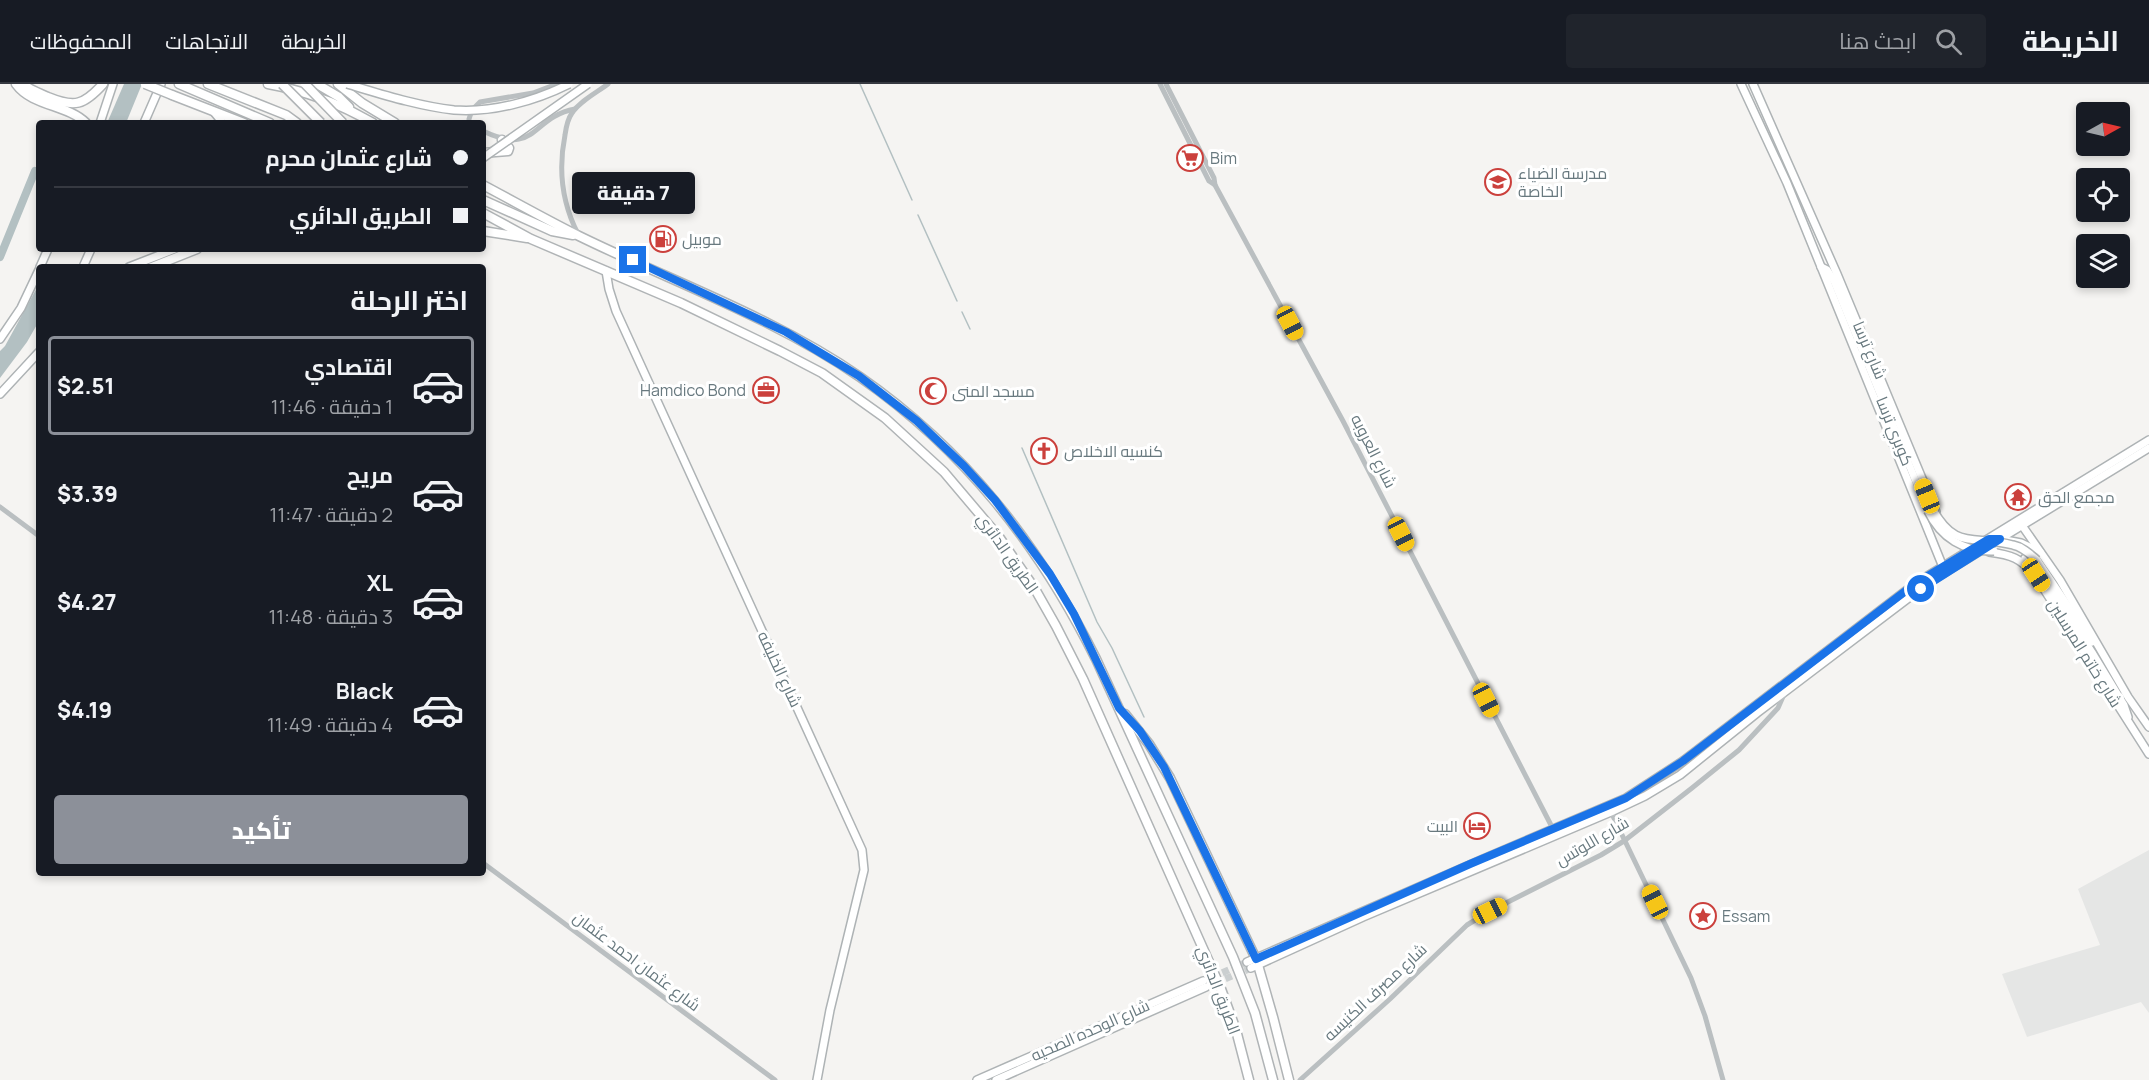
<!DOCTYPE html>
<html lang="ar">
<meta charset="utf-8">
<style>
:root{--surface:#171b24;--page:#20242c;--text:#f1f3f6;--muted:#9ea1a6;--line:#363941;--accent:#8c9099}
body{margin:0;font-family:Manrope,Cairo,sans-serif;background:var(--page);color:var(--text);direction:rtl;height:100vh;display:flex;flex-direction:column;font-size:22px;white-space:nowrap}
*{box-sizing:border-box;margin:0}
p{font-size:20px;color:var(--muted)}
.icon{flex:none;width:33px;height:33px;fill:none;stroke:currentColor;stroke-width:2;stroke-linecap:round;stroke-linejoin:round}
.map{position:relative;flex:1;overflow:hidden;direction:ltr}
.sheet{position:absolute;left:36px;top:180px;width:450px;height:612px;display:flex;flex-direction:column;background:var(--surface);border-radius:6px;box-shadow:0 3px 9px #0003;direction:rtl}
.sheet>*{flex:none}
.banner{position:absolute;left:36px;top:36px;width:450px;height:132px;border-radius:6px;box-shadow:0 3px 9px #0003;direction:rtl;display:grid;align-content:center;height:132px;padding:0 18px;background:var(--surface)}
.needle{width:39px;rotate:82deg}
.controls{position:absolute;left:2076px;top:18px;display:grid;gap:12px}
.controls a{display:grid;place-items:center;width:54px;height:54px;border-radius:6px;background:var(--surface);box-shadow:0 3px 9px #0003;font-size:30px}
.end{position:absolute;width:27px;height:27px;margin:-14px;border:8px solid #1a73e8;background:#fff;box-shadow:0 0 0 3px #fff}
.from{border-radius:50%}
.bubble{position:absolute;height:42px;border-radius:6px;background:var(--surface);box-shadow:0 3px 9px #0003;font-size:20px;font-weight:800;line-height:42px;text-align:center;direction:rtl}
.car{position:absolute;width:18px;height:36px;margin:-18px -9px;border-radius:8px;box-shadow:0 0 4px 2px #0007;background:linear-gradient(#f5c518 24%,#345 0 40%,#f5c518 0 76%,#345 0 86%,#f5c518 0)}
.banner b{display:flex;align-items:center;gap:21px;height:57px;font-size:22px}
.banner b+b{border-top:2px solid var(--line)}
.banner i{width:15px;height:15px;background:var(--text)}
ul{padding:0;list-style:none}
li{display:flex;align-items:center;gap:18px;height:99px;margin:0 12px 9px;padding:0 6px;border:3px solid transparent;border-radius:6px}
li div{flex:1}
li b{display:block;font-size:22px}
li em{font-style:normal;font-weight:800}
li.selected{border-color:var(--accent)}
li>.icon{width:54px;height:54px;stroke-width:1.5}
h2{padding:0 18px;font-size:27px;line-height:72px}
.primary-button{display:flex;gap:12px;margin-top:auto;padding:12px 18px}
.primary-button a{flex:1;height:69px;border-radius:6px;background:var(--accent);color:#fff;font-size:24px;font-weight:800;line-height:69px;text-align:center}
header{display:flex;align-items:center;gap:36px;box-sizing:border-box;height:84px;padding:0 30px;background:var(--surface);border-bottom:2px solid var(--line)}
header strong{font-size:28px}
nav{display:flex;gap:33px;margin-inline-start:auto;font-size:21px}
.search{width:420px;height:54px;background:var(--page);display:flex;align-items:center;gap:15px;box-sizing:border-box;padding:0 21px;border-radius:6px;color:var(--muted);font-size:22px}
.map>svg:first-child{display:block}
.built{fill:#e5e6e5}
.water{fill:#b3c0c2}
.lines{fill:none;stroke-linecap:round;stroke-linejoin:round}
.stream{stroke:#b3c0c2;stroke-width:1.5}
.river{stroke:#b3c0c2;stroke-width:8}
.major-tunnel{stroke:#cbcfd0;stroke-width:7;stroke-dasharray:7 3.5;stroke-linecap:butt}
.major-casing{stroke:#aeb3b5;stroke-width:10}
.highway-casing{stroke:#b0b4b6;stroke-width:11}
.minor{stroke:#babfc1;stroke-width:5}
.major{stroke:#fff;stroke-width:7}
.highway{stroke:#fff;stroke-width:8}
.major-bridge-casing{stroke:#aeb3b5;stroke-width:10;stroke-linecap:butt}
.highway-bridge-casing{stroke:#b0b4b6;stroke-width:11;stroke-linecap:butt}
.major-bridge{stroke:#fff;stroke-width:7}
.highway-bridge{stroke:#fff;stroke-width:8}
.route{stroke:#1a73e8;stroke-width:8}
.labels{text-anchor:middle;stroke-width:6;stroke-linejoin:round;paint-order:stroke}
.poi-label{font-size:16px;fill:#68797f;stroke:#fff;text-anchor:start}
.street-label{font-size:16px;fill:#68797f;stroke:#fff}
</style>
<header>
<strong>الخريطة</strong>
<div class="search"><svg class="icon" aria-label="search" viewBox="0 0 24 24"><circle cx="10" cy="10" r="6"/><path d="M15 15l6 6"/></svg>ابحث هنا</div>
<nav><a>الخريطة</a><a>الاتجاهات</a><a>المحفوظات</a></nav>
</header>
<div class="map">
<svg width="2149" height="996" viewBox="0 0 2149 996">
<rect width="100%" height="100%" fill="#f5f4f2"/>
<polygon class="built" points="2149,766 2149,929 2141,918 2027,953 2002,890 2100,861 2078,805"/>
<g class="water">
<polygon points="124,0 142,0 126,39 107,39"/>
<polygon points="39,200 39,237 27,258 0,294 0,267 5,262"/>
</g>
<g class="lines">
<g class="stream">
<polyline points="860,0 912,116"/>
<polyline points="918,131 957,217"/>
<polyline points="962,228 970,245"/>
<polyline points="1022,364 1097,538 1112,564 1144,633"/>
</g>
<polyline class="river" points="0,173 35,87"/>
<g class="major-tunnel">
<polyline points="1203,897 1247,878"/>
<polyline points="1206,903 1251,884"/>
</g>
<defs>
<g id="major">
<polyline points="1741,0 1787,99 1943,483"/>
<polyline points="1753,0 1837,190 1936,428"/>
<polyline points="214,28 223,39"/>
<polyline points="100,39 113,0"/>
<polyline points="144,39 161,0"/>
<polyline points="40,183 48,165"/>
<polyline points="83,183 91,165"/>
<polyline points="129,183 175,165"/>
<polyline points="1821,183 1827,186 1834,197 1928,427"/>
<polyline points="606,187 609,205 616,227 862,766 864,786 830,926 817,996"/>
<polyline points="0,255 21,224 39,186"/>
<polyline points="0,310 39,268"/>
<polyline points="2021,440 2060,496 2128,613 2149,643"/>
<polyline points="2000,455 2021,459 2040,468"/>
<path d="M1989,468C2012,471 2020,474 2035,491L2149,670"/>
<polyline points="2025,474 2041,491 2093,570 2124,621 2128,633"/>
<polyline points="2037,476 2092,558"/>
<polyline points="1247,878 1483,775 1626,714 1683,677 1916,499 2149,356"/>
<polyline points="1251,884 1363,833 1611,728 1645,712 1680,691 1757,629 1931,497 2149,364"/>
<polyline points="977,996 1203,897"/>
<polyline points="996,996 1206,903"/>
</g>
<g id="highway">
<path d="M16,0C33,23 67,20 86,39"/>
<path d="M23,0C30,6 39,9 48,13C75,24 84,21 103,0"/>
<polyline points="179,0 270,39"/>
<polyline points="208,0 286,31 297,39"/>
<path d="M268,0C307,7 339,19 373,39"/>
<polyline points="317,0 339,13 349,23"/>
<polyline points="338,0 362,19 395,39"/>
<polyline points="172,11 244,39"/>
<polyline points="483,69 508,67 509,64 502,56"/>
<path d="M483,101C515,118 547,136 579,152C673,198 773,233 860,293C965,366 1039,461 1096,575L1233,873L1255,929L1273,996"/>
<polyline points="483,116 552,147 573,151"/>
<polyline points="483,129 531,155 681,219 780,267 822,289 885,334 944,388 999,453 1035,505 1056,542 1083,595 1221,905 1236,946 1249,996"/>
<polyline points="483,147 527,154"/>
<polyline points="152,183 197,165"/>
<polyline points="1125,630 1149,660 1170,694 1256,875"/>
<polyline points="1258,881 1273,933 1289,996"/>
</g>
</defs>
<use href="#major" class="major-casing"/>
<use href="#highway" class="highway-casing"/>
<g class="minor">
<polyline points="1160,0 1209,97 1215,101"/>
<polyline points="1166,0 1214,94 1215,101 1343,337 1553,745"/>
<polyline points="469,39 469,35 472,26 480,18 533,9 557,0"/>
<path d="M483,47C537,73 531,33 575,25"/>
<path d="M578,150C562,119 558,86 565,51C566,44 567,36 572,29C580,17 596,9 608,0"/>
<polyline points="0,423 39,452"/>
<polyline points="1611,728 1691,894 1705,932 1723,996"/>
<polyline points="483,779 775,996"/>
<polyline points="1300,996 1390,915 1467,841 1490,827 1601,771 1624,757 1692,704 1739,666 1778,624 1785,608"/>
</g>
<use href="#major" class="major"/>
<use href="#highway" class="highway"/>
<defs>
<g id="major-bridge">
<path d="M347,0C381,10 418,22 454,26C492,29 535,17 569,0"/>
<polyline points="483,74 588,0"/>
<path d="M1932,424C1956,468 1974,450 2013,461C2023,463 2030,470 2037,476"/>
<path d="M1928,427C1941,454 1964,468 1994,467"/>
</g>
<g id="highway-bridge">
<polyline points="145,0 172,11"/>
<polyline points="282,0 321,39"/>
<polyline points="305,0 343,39"/>
</g>
</defs>
<use href="#major-bridge" class="major-bridge-casing"/>
<use href="#highway-bridge" class="highway-bridge-casing"/>
<use href="#major-bridge" class="major-bridge"/>
<use href="#highway-bridge" class="highway-bridge"/>
</g>
<g class="lines">
<polyline class="route" points="633,176 786,248 859,292 917,337 964,382 995,416 1050,490 1074,530 1119,624 1140,647 1164,683 1256,875 1470,780 1626,714 1683,677 1916,499 1989,455 2000,455 1921,505"/>
</g>
<defs>
<symbol id="supermarket-ring" viewBox="-11 -11 22 22"><circle r="9.5" fill="#fff" stroke="#cb403c" stroke-width="1.5"/><path d="M-6-5.5h2.5l.6 2H6L4.5 2H-2.5L-4.4-4H-6ZM-1.5 3.2a1.3 1.3 0 1 0 .1 0ZM3 3.2a1.3 1.3 0 1 0 .1 0Z" fill="#cb403c"/></symbol>
<symbol id="school-ring" viewBox="-11 -11 22 22"><circle r="9.5" fill="#fff" stroke="#cb403c" stroke-width="1.5"/><path d="M0-5L7-2L0 1L-7-2ZM-4 1L0 2.5L4 1V4Q0 6-4 4Z" fill="#cb403c"/></symbol>
<symbol id="fuel-ring" viewBox="-11 -11 22 22"><circle r="9.5" fill="#fff" stroke="#cb403c" stroke-width="1.5"/><path d="M-5.5-6h7V0h2V4h1.3V-2.5L3-4.5l.8-.8L6-3V5H2.5V1h-1V6h-7ZM-4.2-4.7v3.2H.2V-4.7Z" fill="#cb403c"/></symbol>
<symbol id="office-ring" viewBox="-11 -11 22 22"><circle r="9.5" fill="#fff" stroke="#cb403c" stroke-width="1.5"/><path d="M-6-3h4V-5.5h4V-3h4V5H-6ZM-1-4.5V-3h2v-1.5ZM-6 0V1H6V0Z" fill="#cb403c"/></symbol>
<symbol id="mosque-ring" viewBox="-11 -11 22 22"><circle r="9.5" fill="#fff" stroke="#cb403c" stroke-width="1.5"/><path d="M3.5-4.9A6 6 0 1 0 3.5 4.9A5 5 0 1 1 3.5-4.9Z" fill="#cb403c"/></symbol>
<symbol id="church-ring" viewBox="-11 -11 22 22"><circle r="9.5" fill="#fff" stroke="#cb403c" stroke-width="1.5"/><path d="M-1.2-6h2.4v3.5h3.3v2.4h-3.3V6h-2.4V-.1h-3.3v-2.4h3.3Z" fill="#cb403c"/></symbol>
<symbol id="temple-ring" viewBox="-11 -11 22 22"><circle r="9.5" fill="#fff" stroke="#cb403c" stroke-width="1.5"/><path d="M0-6L5-2H3V0L6.5 2.5H4V6H1.5V3h-3V6H-4V2.5H-6.5L-3 0V-2H-5Z" fill="#cb403c"/></symbol>
<symbol id="hotel-ring" viewBox="-11 -11 22 22"><circle r="9.5" fill="#fff" stroke="#cb403c" stroke-width="1.5"/><path d="M-6-4.5h1.5V1H6V5H4.5V3h-9V5H-6ZM-4 0a1.8 1.8 0 1 1 3.6 0ZM.5 0V-2.5h3Q6-2.5 6 0Z" fill="#cb403c"/></symbol>
<symbol id="sight-ring" viewBox="-11 -11 22 22"><circle r="9.5" fill="#fff" stroke="#cb403c" stroke-width="1.5"/><path d="M0-6L1.8-2.2L6-1.7L2.9 1.2L3.7 5.4L0 3.3L-3.7 5.4L-2.9 1.2L-6-1.7L-1.8-2.2Z" fill="#cb403c"/></symbol>
</defs>
<g fill-rule="evenodd">
<use href="#supermarket-ring" x="1175" y="59" width="30" height="30"/>
<use href="#school-ring" x="1483" y="83" width="30" height="30"/>
<use href="#fuel-ring" x="648" y="140" width="30" height="30"/>
<use href="#office-ring" x="751" y="291" width="30" height="30"/>
<use href="#mosque-ring" x="918" y="292" width="30" height="30"/>
<use href="#church-ring" x="1029" y="352" width="30" height="30"/>
<use href="#temple-ring" x="2003" y="398" width="30" height="30"/>
<use href="#hotel-ring" x="1462" y="727" width="30" height="30"/>
<use href="#sight-ring" x="1688" y="817" width="30" height="30"/>
</g>
<g class="labels">
<g class="poi-label">
<text x="1210" y="80">Bim</text>
<text x="1518" y="95">مدرسة الضياء<tspan x="1518" dy="18">الخاصة</tspan></text>
<text x="682" y="161">موبيل</text>
<text x="746" y="312" text-anchor="end">Hamdico Bond</text>
<text x="952" y="313">مسجد المنى</text>
<text x="1064" y="373">كنسيه الاخلاص</text>
<text x="2038" y="419">مجمع الحق</text>
<text x="1458" y="748" text-anchor="end">البيت</text>
<text x="1722" y="838">Essam</text>
</g>
<g class="street-label">
<text transform="translate(1870 266) rotate(67)" y="6">شارع ترسا</text>
<text transform="translate(1895 347) rotate(68)" y="6">كوبري ترسا</text>
<text transform="translate(1374 367) rotate(63)" y="6">شارع العروبه</text>
<text transform="translate(1008 469) rotate(55)" y="6">الطريق الدائري</text>
<text transform="translate(2085 569) rotate(58)" y="6">شارع خاتم المرسلين</text>
<text transform="translate(780 585) rotate(65)" y="6">شارع الخليفه</text>
<text transform="translate(1592 757) rotate(-30)" y="6">شارع اللوتس</text>
<text transform="translate(637 877) rotate(37)" y="6">شارع عثمان احمد عثمان</text>
<text transform="translate(1219 906) rotate(69)" y="6">الطريق الدائري</text>
<text transform="translate(1375 908) rotate(-43)" y="6">شارع مصرف الكنيسه</text>
<text transform="translate(1090 946) rotate(-24)" y="6">شارع الوحده الصحيه</text>
</g>
</g>
</svg>
<div class="controls">
<a><svg class="needle" viewBox="-14 -14 28 28"><path d="M0-13l5 13h-10z" fill="#e53935"/><path d="M0 13l5-13h-10z" fill="#9ea1a6"/></svg></a>
<a><svg class="icon" aria-label="locate" viewBox="0 0 24 24"><circle cx="12" cy="12" r="6"/><path d="M12 2v4M12 18v4M2 12h4M18 12h4"/></svg></a>
<a><svg class="icon" aria-label="layers" viewBox="0 0 24 24"><path d="M12 4l9 5-9 5-9-5zM3 14l9 5 9-5"/></svg></a>
</div>
<i class="end from" style="left:1921px;top:505px"></i>
<i class="end" style="left:633px;top:176px"></i>
<div class="bubble" style="left:572px;top:88px;width:123px">7 دقيقة</div>
<i class="car" style="left:1290px;top:239px;rotate:152deg"></i>
<i class="car" style="left:1927px;top:412px;rotate:338deg"></i>
<i class="car" style="left:1401px;top:450px;rotate:153deg"></i>
<i class="car" style="left:2036px;top:491px;rotate:147deg"></i>
<i class="car" style="left:1486px;top:616px;rotate:153deg"></i>
<i class="car" style="left:1655px;top:818px;rotate:334deg"></i>
<i class="car" style="left:1490px;top:827px;rotate:64deg"></i>
<div class="banner">
<b><i class="from"></i>شارع عثمان محرم</b>
<b><i></i>الطريق الدائري</b>
</div>
<section class="sheet">
<h2>اختر الرحلة</h2>
<ul>
<li class="selected"><svg class="icon" aria-label="car" viewBox="0 0 24 24"><path d="M5 17H2v-5l4-1 3-4h7l3 4 3 1v5h-3M9 17h6M6 11h13"/><circle cx="7" cy="17" r="2"/><circle cx="17" cy="17" r="2"/></svg><div><b>اقتصادي</b><p>1 دقيقة · 11:46</p></div><em>$2.51</em></li>
<li><svg class="icon" aria-label="car" viewBox="0 0 24 24"><path d="M5 17H2v-5l4-1 3-4h7l3 4 3 1v5h-3M9 17h6M6 11h13"/><circle cx="7" cy="17" r="2"/><circle cx="17" cy="17" r="2"/></svg><div><b>مريح</b><p>2 دقيقة · 11:47</p></div><em>$3.39</em></li>
<li><svg class="icon" aria-label="car" viewBox="0 0 24 24"><path d="M5 17H2v-5l4-1 3-4h7l3 4 3 1v5h-3M9 17h6M6 11h13"/><circle cx="7" cy="17" r="2"/><circle cx="17" cy="17" r="2"/></svg><div><b>XL</b><p>3 دقيقة · 11:48</p></div><em>$4.27</em></li>
<li><svg class="icon" aria-label="car" viewBox="0 0 24 24"><path d="M5 17H2v-5l4-1 3-4h7l3 4 3 1v5h-3M9 17h6M6 11h13"/><circle cx="7" cy="17" r="2"/><circle cx="17" cy="17" r="2"/></svg><div><b>Black</b><p>4 دقيقة · 11:49</p></div><em>$4.19</em></li>
</ul>
<div class="primary-button"><a>تأكيد</a></div>
</section>
</div>
